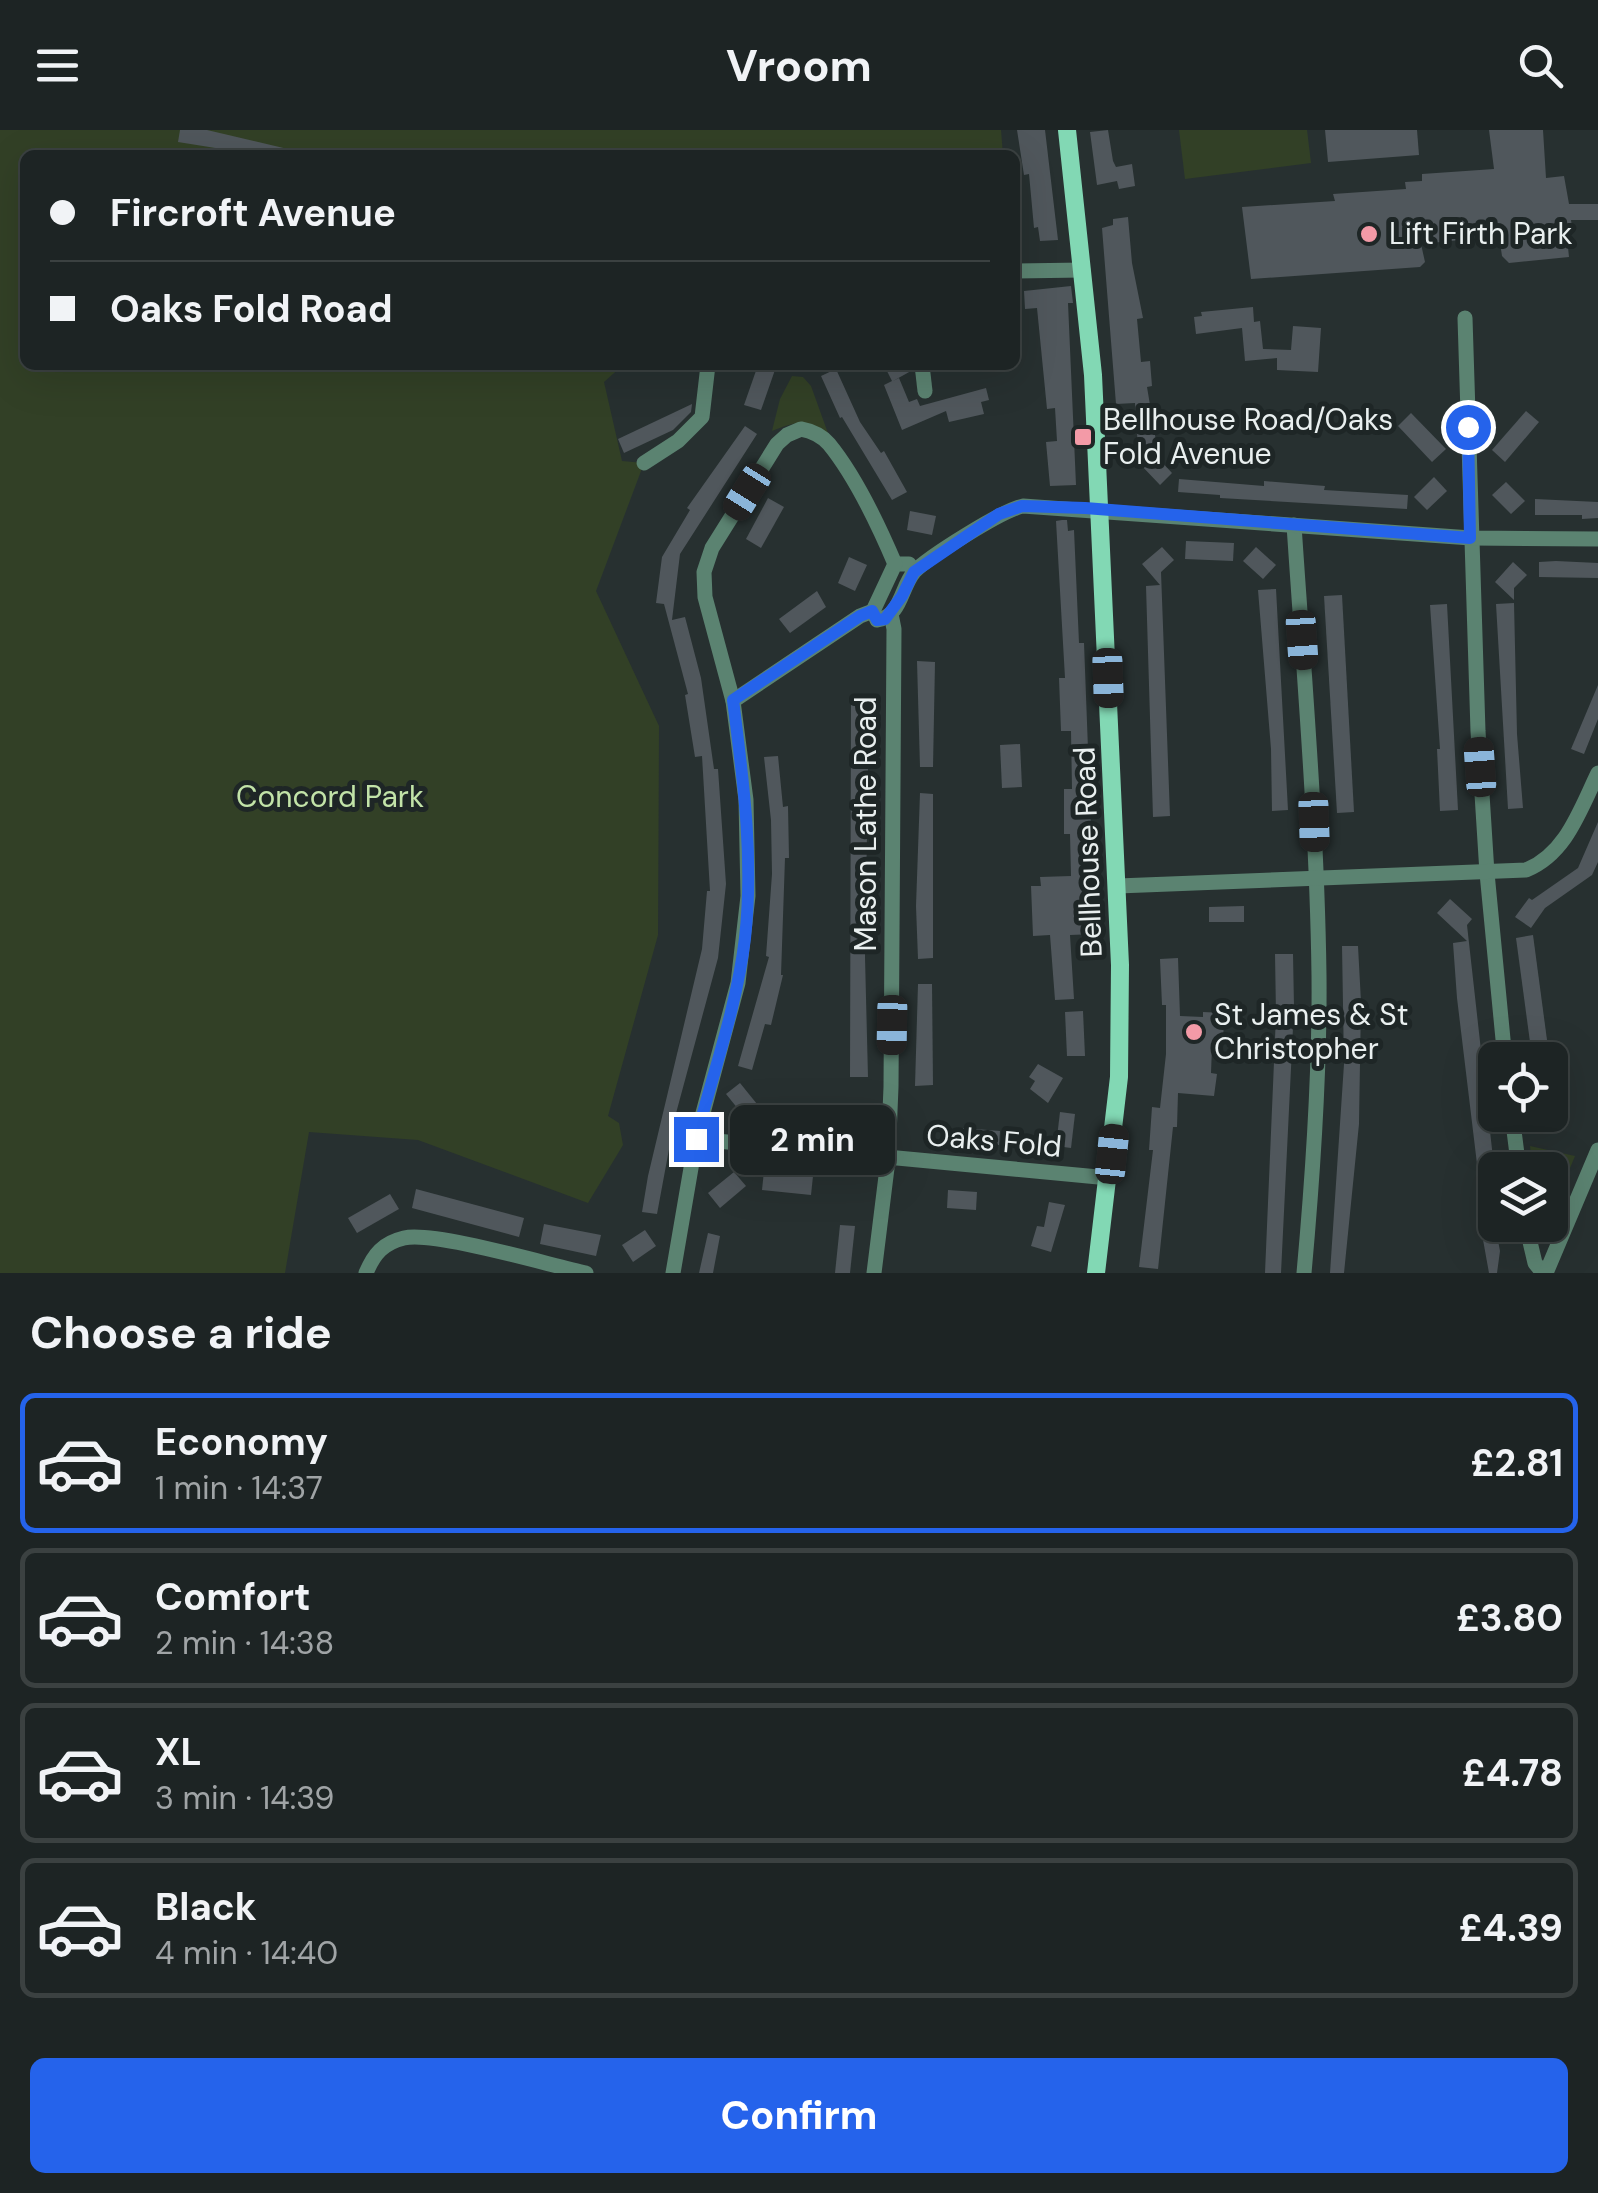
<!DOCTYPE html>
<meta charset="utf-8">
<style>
:root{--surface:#1d2424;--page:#2a3031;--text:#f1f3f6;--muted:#a0a4a6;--line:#3b4141;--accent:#2563eb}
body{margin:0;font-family:"DM Sans",sans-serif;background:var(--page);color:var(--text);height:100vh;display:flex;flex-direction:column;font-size:38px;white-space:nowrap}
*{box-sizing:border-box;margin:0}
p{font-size:32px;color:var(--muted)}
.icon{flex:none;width:55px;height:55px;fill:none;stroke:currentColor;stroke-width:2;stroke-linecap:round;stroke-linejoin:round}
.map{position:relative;height:1143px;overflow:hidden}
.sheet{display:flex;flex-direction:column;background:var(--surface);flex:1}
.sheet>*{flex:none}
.hud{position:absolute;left:20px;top:20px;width:1000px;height:220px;border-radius:15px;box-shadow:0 10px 40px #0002,0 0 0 2px var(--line);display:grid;align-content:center;height:220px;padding:0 30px;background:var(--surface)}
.fabs{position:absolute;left:1478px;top:912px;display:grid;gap:20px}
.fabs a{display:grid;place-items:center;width:90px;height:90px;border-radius:15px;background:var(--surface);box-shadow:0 10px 40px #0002,0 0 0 2px var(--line);font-size:50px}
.end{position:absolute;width:45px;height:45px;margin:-22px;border:12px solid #2563eb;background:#fff;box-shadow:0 0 0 5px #fff}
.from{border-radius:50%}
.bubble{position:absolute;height:70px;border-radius:15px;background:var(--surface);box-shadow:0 10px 40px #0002,0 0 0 2px var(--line);font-size:32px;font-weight:700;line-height:70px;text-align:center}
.car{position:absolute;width:30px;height:60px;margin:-30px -15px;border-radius:12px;box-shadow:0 0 8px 2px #0007;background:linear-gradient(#222 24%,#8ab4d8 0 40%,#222 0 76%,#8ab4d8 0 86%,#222 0)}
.hud b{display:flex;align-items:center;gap:35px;height:95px;font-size:38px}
.hud b+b{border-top:2px solid var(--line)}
.hud i{width:25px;height:25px;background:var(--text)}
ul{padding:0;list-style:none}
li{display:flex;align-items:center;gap:30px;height:140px;margin:0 20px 15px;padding:0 10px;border:5px solid var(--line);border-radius:15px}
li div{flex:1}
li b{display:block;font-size:38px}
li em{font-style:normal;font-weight:700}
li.on{border-color:var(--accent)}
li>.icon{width:90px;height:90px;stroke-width:1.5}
h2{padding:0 30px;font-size:45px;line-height:120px}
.cta{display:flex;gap:20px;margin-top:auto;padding:20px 30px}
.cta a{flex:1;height:115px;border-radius:15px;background:var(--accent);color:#fff;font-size:40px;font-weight:700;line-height:115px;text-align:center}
header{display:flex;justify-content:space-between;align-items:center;height:130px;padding:0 30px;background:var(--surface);font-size:45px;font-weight:700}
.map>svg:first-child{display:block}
.green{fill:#324026}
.building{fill:#50575c}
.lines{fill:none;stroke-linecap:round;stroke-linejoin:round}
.minor{stroke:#5b8371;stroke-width:15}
.major{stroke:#82d8b4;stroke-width:18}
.route{stroke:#2563eb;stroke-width:12}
.poi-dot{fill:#f39aa7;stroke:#1e2626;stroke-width:4}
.labels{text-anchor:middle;stroke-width:10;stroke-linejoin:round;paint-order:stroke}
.poi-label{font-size:30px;fill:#e9efef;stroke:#1e2626;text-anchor:start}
.park-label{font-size:30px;fill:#c2e3a8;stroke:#1e2626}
.street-label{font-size:30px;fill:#e9efef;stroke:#1e2626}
</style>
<header><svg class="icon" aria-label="menu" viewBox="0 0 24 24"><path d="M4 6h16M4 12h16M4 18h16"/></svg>Vroom<svg class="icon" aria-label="search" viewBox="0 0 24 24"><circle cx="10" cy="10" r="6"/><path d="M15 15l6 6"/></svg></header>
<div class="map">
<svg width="1598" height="1143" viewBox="0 0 1598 1143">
<rect width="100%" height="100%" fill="#273030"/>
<g class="green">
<polygon points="0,0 1001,0 1003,25 25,25 25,235 623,235 604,252 622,331 644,333 596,461 659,596 658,805 608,986 619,993 623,1015 588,1073 418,1010 309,1002 285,1143 0,1143"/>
<polygon points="1179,0 1307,0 1311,33 1185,49"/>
<path d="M792,246L803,247L811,256L829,306C808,288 797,291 772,301L780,269Z"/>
<polygon points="1530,1016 1575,1026 1550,1086 1550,1040 1533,1040"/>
</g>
<g class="building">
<polygon points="180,0 207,0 292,20 291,25 259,25 178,12"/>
<polygon points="1017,0 1045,0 1058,110 1040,111 1038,97 1034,98 1029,44 1024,45"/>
<polygon points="1108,0 1113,31 1116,37 1132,34 1135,56 1119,59 1117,51 1097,55 1090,2"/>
<polygon points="1325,0 1417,0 1419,25 1328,32"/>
<polygon points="1489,0 1543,0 1546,48 1564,46 1569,74 1598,74 1598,90 1571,90 1572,97 1566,98 1569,127 1509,133 1502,126 1499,106 1421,114 1425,132 1420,137 1251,149 1242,77 1335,71 1333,64 1406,59 1405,52 1422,51 1422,44 1494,39"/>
<polygon points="1128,87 1132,133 1143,188 1137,189 1141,232 1150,231 1152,256 1147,257 1157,317 1138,318 1135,273 1116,274 1102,98 1113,95 1113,89"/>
<polygon points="1071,156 1073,173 1068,173 1076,355 1050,356 1046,312 1057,311 1055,278 1047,279 1037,178 1025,179 1024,161"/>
<polygon points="1253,177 1254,192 1260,191 1263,219 1291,220 1293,196 1321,198 1318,242 1277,240 1277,228 1245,231 1242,198 1196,204 1194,187 1202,186 1201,182"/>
<polygon points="758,235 776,237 761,280 744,275"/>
<polygon points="884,235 911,235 911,241 893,251 899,248 909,272 917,269 920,276 986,258 989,270 981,272 984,284 949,292 946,281 902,300 884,255 892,251"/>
<polygon points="836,239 860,292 881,323 884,321 907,362 892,370 842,287 840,288 821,246"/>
<polygon points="692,274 691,282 673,300 624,323 618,309"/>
<polygon points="1526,281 1539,292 1505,332 1492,320"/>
<polygon points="1411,283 1446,319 1432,332 1398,296"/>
<polygon points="745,296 757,304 680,424 672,490 685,487 701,548 714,639 718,639 726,754 718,828 675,987 657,1084 642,1082 648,1046 702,819 707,761 710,761 702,626 695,627 685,565 688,564 664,474 656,473 662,427 690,380 687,378"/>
<polygon points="1157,317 1158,328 1172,343 1160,355 1140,334"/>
<polygon points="1434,347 1447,361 1427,380 1414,367"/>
<polygon points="1179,349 1264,356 1264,351 1325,356 1324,360 1408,365 1407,379 1220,368 1220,365 1178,362"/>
<polygon points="1506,352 1525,371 1511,384 1492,365"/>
<polygon points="768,368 784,377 761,418 746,409"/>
<polygon points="1535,369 1598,372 1598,388 1582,389 1582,385 1535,385"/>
<polygon points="910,381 936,386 932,405 907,400"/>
<polygon points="1062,390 1067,390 1068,401 1074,400 1079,513 1084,513 1095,804 1070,805 1074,869 1055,870 1050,805 1033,806 1031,756 1041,756 1040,747 1071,746 1070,704 1064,704 1064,659 1072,659 1071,601 1061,601 1059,548 1065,548 1056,391"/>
<polygon points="1186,411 1234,413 1233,431 1185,429"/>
<polygon points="1162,417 1174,430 1161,442 1170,686 1153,687 1146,456 1160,455 1142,434"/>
<polygon points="1256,417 1276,435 1263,449 1243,431"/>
<polygon points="849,427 867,435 855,461 838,453"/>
<polygon points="1556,431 1598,433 1598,448 1539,447 1539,432"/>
<polygon points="1513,432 1527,445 1514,458 1514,470 1495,452"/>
<polygon points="1276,459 1288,680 1272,681 1271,619 1258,460"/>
<polygon points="817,461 826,477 790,503 779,489"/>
<polygon points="1342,465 1354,682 1337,683 1324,466"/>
<polygon points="1514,473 1517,604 1523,678 1508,679 1496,474"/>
<polygon points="1447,474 1458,680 1440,681 1437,619 1440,619 1430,475"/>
<polygon points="917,531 935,532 933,637 920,637"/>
<polygon points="1598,555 1598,589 1584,624 1571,619"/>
<polygon points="851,575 869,576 865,827 868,947 850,947"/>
<polygon points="1020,614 1022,657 1002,658 1000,615"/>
<polygon points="778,626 783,677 788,676 789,728 785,728 781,845 783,845 771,895 765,894 752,940 738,936 769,827 766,826 772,744 771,690 764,627"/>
<polygon points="920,663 933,664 933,828 918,829 916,776"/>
<polygon points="1598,692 1598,732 1592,745 1545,778 1531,798 1515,787 1529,768 1532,770 1578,738"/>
<polygon points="1450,769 1472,789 1467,795 1493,1028 1495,1095 1500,1121 1497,1143 1489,1143 1480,1093 1484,1092 1457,868 1453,813 1467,811 1437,783"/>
<polygon points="1244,776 1244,792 1209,792 1209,777"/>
<polygon points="1533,805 1547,910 1530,912 1516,808"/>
<polygon points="1342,816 1358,816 1361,872 1359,994 1344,1143 1330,1143 1344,934"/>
<polygon points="1275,824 1293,824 1294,877 1281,1143 1265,1143 1276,885"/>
<polygon points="1178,828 1180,886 1203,887 1203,882 1224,883 1223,917 1212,917 1211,943 1217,944 1214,966 1178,963 1177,997 1173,997 1158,1139 1139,1137 1153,1020 1149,1020 1152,977 1160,978 1166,924 1166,875 1162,875 1160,829"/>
<polygon points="918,854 932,854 933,955 915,956"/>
<polygon points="1083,881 1085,926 1067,926 1065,882"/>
<polygon points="1038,934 1063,948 1048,973 1030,959 1035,951 1029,947"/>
<polygon points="740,953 761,979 747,990 726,964"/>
<polygon points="774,977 824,981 823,999 773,996"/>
<polygon points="1060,982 1075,984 1071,1018 1056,1016"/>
<polygon points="963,998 1000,1001 999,1015 962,1013"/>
<polygon points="764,1041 813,1046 811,1065 762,1060"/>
<polygon points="734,1042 746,1056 720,1078 708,1063"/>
<polygon points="416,1059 524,1088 519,1107 412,1078"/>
<polygon points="948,1060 977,1062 976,1080 947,1078"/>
<polygon points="390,1064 399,1079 357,1103 348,1088"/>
<polygon points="1049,1072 1065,1075 1051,1122 1031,1116 1037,1096 1044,1097"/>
<polygon points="544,1094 601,1105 596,1126 540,1114"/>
<polygon points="840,1095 855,1096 850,1143 835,1143"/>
<polygon points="645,1100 656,1116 633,1132 622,1115"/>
<polygon points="708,1103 720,1106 713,1143 699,1143"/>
</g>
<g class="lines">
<g class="minor">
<polyline points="1015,141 1083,140"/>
<polyline points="1465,188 1478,601 1487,743 1505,930"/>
<polyline points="922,235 925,261"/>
<polyline points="644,333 678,311 702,287 708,235"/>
<path d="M1294,395C1304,545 1317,695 1319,845C1320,945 1313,1044 1304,1143"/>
<path d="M914,442L909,434H895L873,481L877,490C901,487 901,457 914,442C928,427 1003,380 1023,376L1471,408L1598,409"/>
<polyline points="733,571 860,486 873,481"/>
<path d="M1118,756L1526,740C1566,724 1580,680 1598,643"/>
<polyline points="1512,985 1519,1040"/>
<polyline points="696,1009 1109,1048"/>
<polyline points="1526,1095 1535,1133 1543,1143"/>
<path d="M366,1143C374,1124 383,1113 404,1108C435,1101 549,1135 586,1143"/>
<path d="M673,1143L696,1009L738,853L748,766L746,670L733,571L705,467L704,442L712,418L777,314L787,305L801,299C812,301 821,305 829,314C856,347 878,394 895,434"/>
<polyline points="874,1143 888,1030 891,957 894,499 891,484"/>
<polyline points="1546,1143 1598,1020"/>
</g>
<polyline class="major" points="1067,0 1093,245 1120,835 1119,947 1096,1143"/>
</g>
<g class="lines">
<path class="route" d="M696,1009C713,943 737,876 745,808C754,728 743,649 733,570L860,486L872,481L877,490L885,489L902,466L914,442L999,384L1022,376L1085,378L1470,408L1468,297"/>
</g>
<g class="poi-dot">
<circle cx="1369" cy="104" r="10"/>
<rect x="1073" y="297" width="20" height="20" rx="5"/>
<circle cx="1194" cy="902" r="10"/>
</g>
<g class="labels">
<g class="poi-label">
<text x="1389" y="114">Lift Firth Park</text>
<text x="1103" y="300">Bellhouse Road/Oaks<tspan x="1103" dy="34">Fold Avenue</tspan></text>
<text x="1214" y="895">St James &amp; St<tspan x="1214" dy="34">Christopher</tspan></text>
</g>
<g class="park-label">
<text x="330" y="677">Concord Park</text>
</g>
<g class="street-label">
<text transform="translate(866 694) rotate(-90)" y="10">Mason Lathe Road</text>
<text transform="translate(1088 722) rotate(-92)" y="10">Bellhouse Road</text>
<text transform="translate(994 1011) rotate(5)" y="10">Oaks Fold</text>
</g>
</g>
</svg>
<div class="fabs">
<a><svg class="icon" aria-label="locate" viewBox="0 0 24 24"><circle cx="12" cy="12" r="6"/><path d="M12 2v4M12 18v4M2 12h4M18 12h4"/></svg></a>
<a><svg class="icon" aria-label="layers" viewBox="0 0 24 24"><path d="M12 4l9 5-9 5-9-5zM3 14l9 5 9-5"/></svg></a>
</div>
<i class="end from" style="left:1468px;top:297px"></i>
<i class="end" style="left:696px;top:1009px"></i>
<div class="bubble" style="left:730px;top:975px;width:165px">2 min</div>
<i class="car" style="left:747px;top:362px;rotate:212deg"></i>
<i class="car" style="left:1302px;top:510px;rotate:176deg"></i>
<i class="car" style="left:1108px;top:548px;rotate:178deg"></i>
<i class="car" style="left:1480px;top:637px;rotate:356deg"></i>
<i class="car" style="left:1314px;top:692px;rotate:178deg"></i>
<i class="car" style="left:892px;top:895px;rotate:181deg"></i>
<i class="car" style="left:1112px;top:1024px;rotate:6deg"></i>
<div class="hud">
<b><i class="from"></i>Fircroft Avenue</b>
<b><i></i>Oaks Fold Road</b>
</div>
</div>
<section class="sheet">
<h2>Choose a ride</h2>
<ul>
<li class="on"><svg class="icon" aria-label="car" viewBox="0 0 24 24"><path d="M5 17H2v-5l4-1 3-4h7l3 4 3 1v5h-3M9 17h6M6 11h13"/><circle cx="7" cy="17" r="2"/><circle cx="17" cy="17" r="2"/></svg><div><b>Economy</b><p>1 min · 14:37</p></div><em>£2.81</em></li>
<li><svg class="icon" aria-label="car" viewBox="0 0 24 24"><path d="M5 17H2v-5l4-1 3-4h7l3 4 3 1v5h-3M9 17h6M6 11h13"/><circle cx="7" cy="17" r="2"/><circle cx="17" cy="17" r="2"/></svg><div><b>Comfort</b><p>2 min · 14:38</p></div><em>£3.80</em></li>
<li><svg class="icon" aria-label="car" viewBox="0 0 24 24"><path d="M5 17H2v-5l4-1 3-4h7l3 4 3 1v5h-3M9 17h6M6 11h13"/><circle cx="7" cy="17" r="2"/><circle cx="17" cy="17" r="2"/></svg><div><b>XL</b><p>3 min · 14:39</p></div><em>£4.78</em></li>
<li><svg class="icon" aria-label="car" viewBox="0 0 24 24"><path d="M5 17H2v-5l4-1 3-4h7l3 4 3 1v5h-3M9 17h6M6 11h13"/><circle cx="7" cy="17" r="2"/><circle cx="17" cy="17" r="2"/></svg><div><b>Black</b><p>4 min · 14:40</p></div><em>£4.39</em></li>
</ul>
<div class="cta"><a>Confirm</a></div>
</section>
